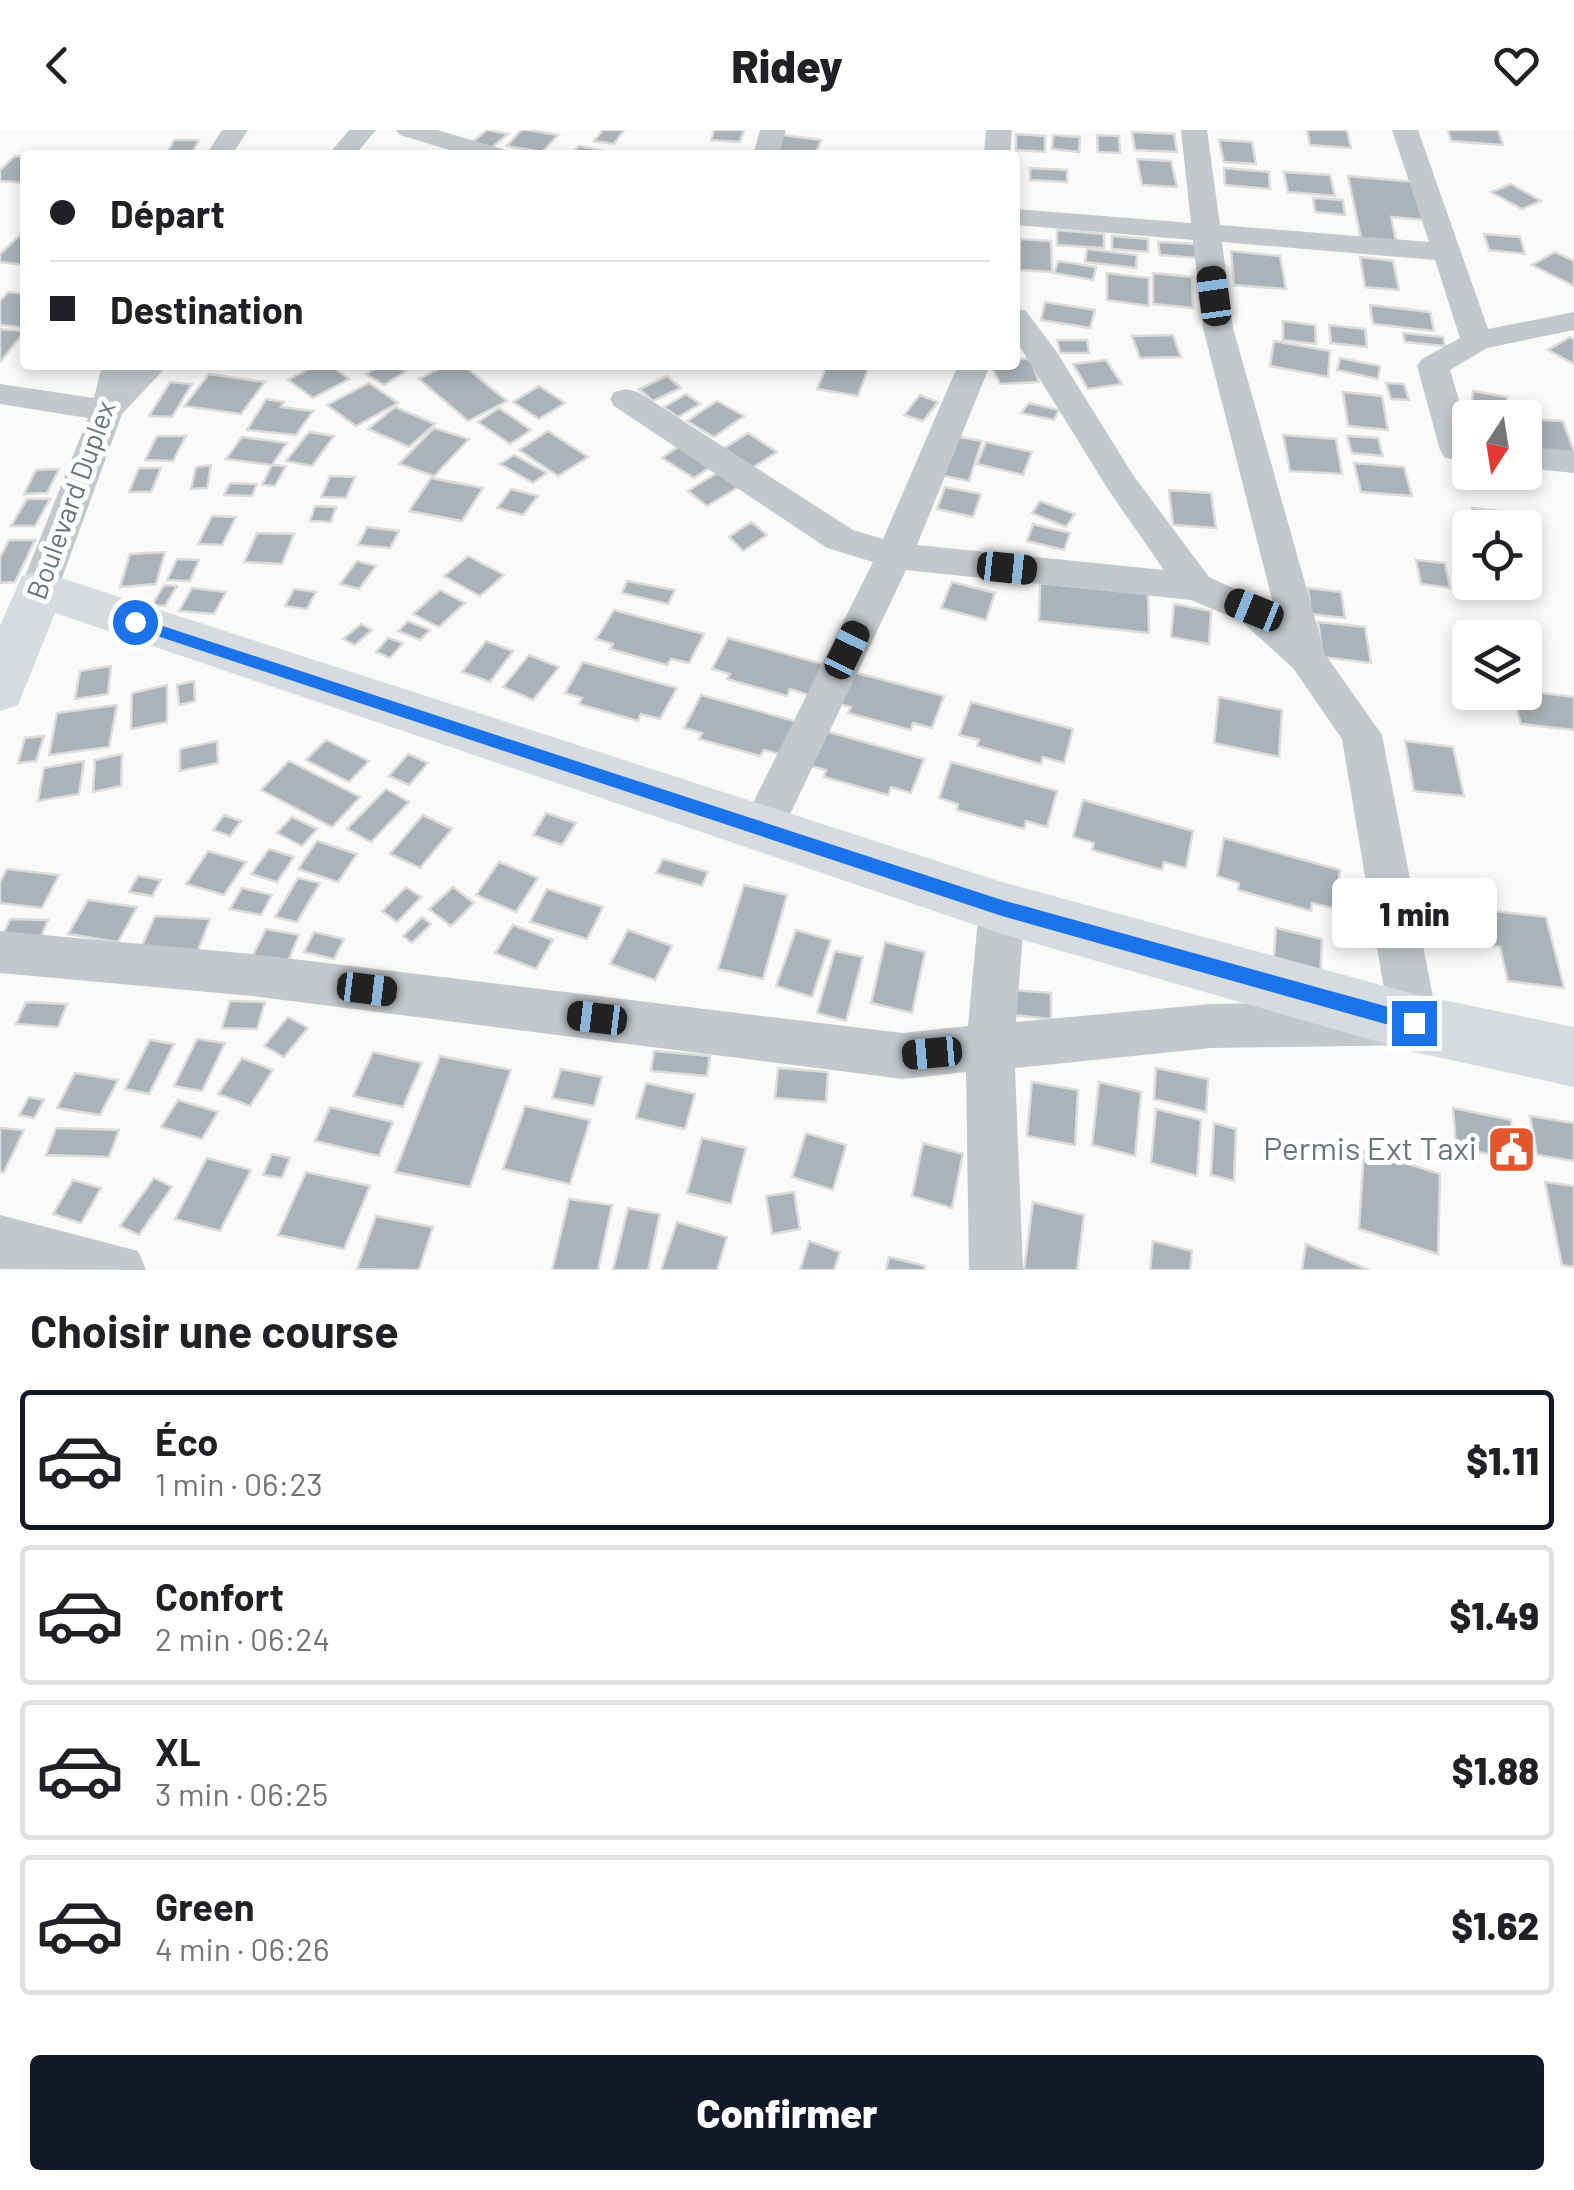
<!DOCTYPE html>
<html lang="fr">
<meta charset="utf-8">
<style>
:root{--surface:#fff;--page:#f2f2f2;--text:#202124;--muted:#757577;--line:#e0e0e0;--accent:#111827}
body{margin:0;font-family:Barlow,sans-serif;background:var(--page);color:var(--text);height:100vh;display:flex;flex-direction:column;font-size:38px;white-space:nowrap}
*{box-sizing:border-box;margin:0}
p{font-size:32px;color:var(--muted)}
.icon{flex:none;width:55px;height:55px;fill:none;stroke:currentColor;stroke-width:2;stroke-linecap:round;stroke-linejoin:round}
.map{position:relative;height:1140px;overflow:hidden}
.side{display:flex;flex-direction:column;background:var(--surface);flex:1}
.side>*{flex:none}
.guide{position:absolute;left:20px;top:20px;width:1000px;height:220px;border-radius:10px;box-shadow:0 5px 15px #0003;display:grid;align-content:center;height:220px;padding:0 30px;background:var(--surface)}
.needle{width:65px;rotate:192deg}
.fabs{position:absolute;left:1452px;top:270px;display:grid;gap:20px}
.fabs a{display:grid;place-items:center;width:90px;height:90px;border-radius:10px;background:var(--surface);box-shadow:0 5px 15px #0003;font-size:50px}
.end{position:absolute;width:45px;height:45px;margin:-22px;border:12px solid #1a73e8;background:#fff;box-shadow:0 0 0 5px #fff}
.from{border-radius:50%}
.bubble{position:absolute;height:70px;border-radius:10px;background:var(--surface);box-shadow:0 5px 15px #0003;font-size:32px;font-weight:800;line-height:70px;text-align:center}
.car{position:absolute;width:30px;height:60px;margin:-30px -15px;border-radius:12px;box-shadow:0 0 8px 2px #0007;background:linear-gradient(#222 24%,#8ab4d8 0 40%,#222 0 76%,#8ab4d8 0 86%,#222 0)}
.guide b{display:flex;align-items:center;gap:35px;height:95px;font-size:38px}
.guide b+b{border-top:2px solid var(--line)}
.guide i{width:25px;height:25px;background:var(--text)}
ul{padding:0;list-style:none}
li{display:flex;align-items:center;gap:30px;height:140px;margin:0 20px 15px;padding:0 10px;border:5px solid var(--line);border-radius:10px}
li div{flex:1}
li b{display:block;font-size:38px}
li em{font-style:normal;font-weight:800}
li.active{border-color:var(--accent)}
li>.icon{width:90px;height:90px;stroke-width:1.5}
h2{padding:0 30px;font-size:45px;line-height:120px}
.action{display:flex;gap:20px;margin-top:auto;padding:20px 30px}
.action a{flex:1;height:115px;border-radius:10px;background:var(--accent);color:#fff;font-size:40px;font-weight:800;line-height:115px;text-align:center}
header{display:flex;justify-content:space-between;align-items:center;height:130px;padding:0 30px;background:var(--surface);font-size:45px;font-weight:800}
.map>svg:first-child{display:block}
.building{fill:#aab3b9;stroke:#dcdcda;stroke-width:2.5}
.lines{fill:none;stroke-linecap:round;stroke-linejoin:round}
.minor{fill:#c3c8cc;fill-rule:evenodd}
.major{fill:#d6dbdf;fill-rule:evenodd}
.route{fill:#1a73e8}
.labels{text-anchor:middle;stroke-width:10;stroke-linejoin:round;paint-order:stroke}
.street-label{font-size:28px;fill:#657683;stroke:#fff}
.near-poi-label{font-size:32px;fill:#657683;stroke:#fff;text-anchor:end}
</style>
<header><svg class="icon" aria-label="back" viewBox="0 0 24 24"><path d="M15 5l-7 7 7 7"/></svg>Ridey<svg class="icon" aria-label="heart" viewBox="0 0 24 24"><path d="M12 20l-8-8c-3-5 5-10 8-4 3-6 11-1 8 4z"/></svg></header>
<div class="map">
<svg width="1574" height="1140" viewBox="0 0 1574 1140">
<rect width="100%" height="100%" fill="#fafaf8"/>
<g class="building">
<polygon points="487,0 508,4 490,19 470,14"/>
<polygon points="521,0 529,0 558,5 542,22 507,16"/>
<polygon points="603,0 624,0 614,14 594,11"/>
<polygon points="714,0 744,0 740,12 711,10"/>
<polygon points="1307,0 1347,0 1351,18 1310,15"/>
<polygon points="1448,0 1498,0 1503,15 1451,11"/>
<polygon points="1132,2 1174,4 1177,22 1135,20"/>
<polygon points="1016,4 1045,6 1045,22 1016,20"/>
<polygon points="783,5 821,10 815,25 776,22"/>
<polygon points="1053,5 1080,7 1079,22 1052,19"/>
<polygon points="1097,5 1119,6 1120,23 1098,22"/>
<polygon points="174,10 199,10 191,25 166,25"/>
<polygon points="1219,10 1252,12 1256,34 1224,32"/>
<polygon points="579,16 624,25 570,25"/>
<polygon points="15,26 25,27 25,53 0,51 0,40"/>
<polygon points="1137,29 1171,31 1177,57 1142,55"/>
<polygon points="1030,38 1067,40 1067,52 1030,50"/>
<polygon points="1224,38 1269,42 1270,59 1225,55"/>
<polygon points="1284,42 1330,45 1335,66 1288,62"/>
<polygon points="1348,46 1415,52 1426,90 1391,87 1396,111 1361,108"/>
<polygon points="1511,54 1541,71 1522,79 1491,62"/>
<polygon points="1313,68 1343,70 1345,85 1315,82"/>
<polygon points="1057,100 1104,104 1104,118 1057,115"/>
<polygon points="22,103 25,103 25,135 0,132 0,124"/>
<polygon points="1484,104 1520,107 1525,124 1489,120"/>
<polygon points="1112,106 1148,109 1148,122 1112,119"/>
<polygon points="1020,109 1051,111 1052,142 1020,140"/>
<polygon points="1158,112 1196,114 1198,128 1160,125"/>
<polygon points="1087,119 1137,125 1136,138 1085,132"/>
<polygon points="1231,121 1280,126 1286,159 1234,155"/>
<polygon points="1555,122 1574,131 1574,156 1532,135"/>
<polygon points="1360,127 1393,131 1399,160 1365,157"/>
<polygon points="1058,131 1096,137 1093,150 1054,143"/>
<polygon points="1107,143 1149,148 1149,176 1107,170"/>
<polygon points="1153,143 1192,147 1193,178 1153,174"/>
<polygon points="8,162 25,164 25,198 0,195 0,171"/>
<polygon points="1045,172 1095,180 1090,198 1041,190"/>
<polygon points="1370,175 1430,182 1434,201 1373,194"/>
<polygon points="1283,191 1315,195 1316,214 1283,210"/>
<polygon points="1329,195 1365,199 1367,217 1331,213"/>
<polygon points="0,199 25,201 1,231 0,231"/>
<polygon points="1403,203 1443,207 1445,216 1405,212"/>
<polygon points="1173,205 1181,227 1140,228 1132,206"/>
<polygon points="1570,207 1574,209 1574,234 1548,220"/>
<polygon points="1057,210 1087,210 1089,223 1060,223"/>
<polygon points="1274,211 1330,221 1328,247 1270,236"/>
<polygon points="1340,228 1380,236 1378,249 1337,240"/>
<polygon points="1015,229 1031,229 1039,252 1000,254 991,235 1015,235"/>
<polygon points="1106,230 1122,254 1088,259 1073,234"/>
<polygon points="316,235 330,235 349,249 313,268 288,250"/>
<polygon points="381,235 395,235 406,241 384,255 366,244"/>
<polygon points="447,235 463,235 507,271 468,291 419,249"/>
<polygon points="827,235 868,239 858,266 817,259"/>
<polygon points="209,244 265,252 241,284 184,276"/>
<polygon points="667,246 681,258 653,271 639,259"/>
<polygon points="170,252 192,254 172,287 149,286"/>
<polygon points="369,253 398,273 356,296 327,275"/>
<polygon points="1386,253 1404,254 1409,270 1391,269"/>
<polygon points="539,256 565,273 539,289 513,272"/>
<polygon points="1473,261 1507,267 1506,278 1472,272"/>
<polygon points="1343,262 1382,266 1388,300 1348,296"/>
<polygon points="686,264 700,274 678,287 664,277"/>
<polygon points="920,265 938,272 923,291 904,285"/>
<polygon points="266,269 284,272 281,277 313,281 296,305 247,300"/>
<polygon points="717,271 744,286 714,307 687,291"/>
<polygon points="1029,273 1059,280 1054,290 1021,283"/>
<polygon points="395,277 435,294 409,317 368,299"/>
<polygon points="499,278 531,300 510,314 478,292"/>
<polygon points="1525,289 1563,291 1574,322 1532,320 1525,304"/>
<polygon points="434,298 469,309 434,346 399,334"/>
<polygon points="548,301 588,327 558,346 519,320"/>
<polygon points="309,302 334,306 312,336 286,331"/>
<polygon points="748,303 777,322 752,338 723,319"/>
<polygon points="1283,305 1336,309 1342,344 1290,341"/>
<polygon points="157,306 186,306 173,331 145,330"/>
<polygon points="954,306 982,311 969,351 940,345"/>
<polygon points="1347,306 1378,308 1383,326 1352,323"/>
<polygon points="242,307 287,313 272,335 226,329"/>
<polygon points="986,312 1032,322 1023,345 977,334"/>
<polygon points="681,315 713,335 694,348 662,328"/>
<polygon points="514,325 547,343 533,353 500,334"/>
<polygon points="1354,333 1404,337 1412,366 1361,362"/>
<polygon points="211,335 207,358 191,359 196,337"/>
<polygon points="272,335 286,336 275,356 262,355"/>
<polygon points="139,338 161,338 151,362 129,362"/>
<polygon points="725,338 745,353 707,376 688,361"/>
<polygon points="59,339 47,363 24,364 36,340"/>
<polygon points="330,346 355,347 346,368 321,367"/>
<polygon points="431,348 483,358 462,391 409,381"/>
<polygon points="230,353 257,354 252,366 224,365"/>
<polygon points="945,357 981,364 973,387 937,379"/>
<polygon points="511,359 538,366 523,385 497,378"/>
<polygon points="1169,360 1211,363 1216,398 1173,395"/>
<polygon points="27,369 50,369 35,396 11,396"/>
<polygon points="1040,371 1075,384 1066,397 1032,383"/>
<polygon points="315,376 336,377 331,392 310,391"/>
<polygon points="1472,378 1511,382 1515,398 1477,398"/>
<polygon points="212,386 236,387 222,415 198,414"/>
<polygon points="751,392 767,405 743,421 729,407"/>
<polygon points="1033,394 1070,403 1064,420 1027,411"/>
<polygon points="367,397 399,401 390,418 358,415"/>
<polygon points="257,403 294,404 282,434 244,432"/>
<polygon points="9,410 35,410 15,452 0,453 0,428"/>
<polygon points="165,422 156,454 120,457 130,424"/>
<polygon points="468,426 504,445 480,466 444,446"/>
<polygon points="177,429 199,430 190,451 167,450"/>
<polygon points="1416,430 1445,433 1450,458 1421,454"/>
<polygon points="357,431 376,436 359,459 340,454"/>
<polygon points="627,451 675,460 668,474 622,463"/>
<polygon points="952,452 995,463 986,490 941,478"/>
<polygon points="1040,453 1148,464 1149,503 1039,491"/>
<polygon points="164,455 177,456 165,476 152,475"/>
<polygon points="192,458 226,462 214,484 179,481"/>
<polygon points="1308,458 1341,462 1345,488 1311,484"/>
<polygon points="294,459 316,462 307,479 285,476"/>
<polygon points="440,460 465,473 439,497 413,484"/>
<polygon points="1174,474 1211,481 1209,514 1171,507"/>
<polygon points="614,480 704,504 689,533 671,529 667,535 610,519 613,514 596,509"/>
<polygon points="408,491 430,500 420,510 398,501"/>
<polygon points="1318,492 1365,497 1371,533 1323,527"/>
<polygon points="361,494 372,500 355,515 343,509"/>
<polygon points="388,508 403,513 390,528 376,522"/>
<polygon points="728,508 823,534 809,565 790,559 787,566 727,549 730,544 712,539"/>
<polygon points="486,511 513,521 490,552 462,542"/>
<polygon points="529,525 559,537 533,570 503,557"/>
<polygon points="583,532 677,558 660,589 641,584 638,591 579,574 582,568 565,563"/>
<polygon points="111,536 108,564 75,569 80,541"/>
<polygon points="846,540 944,566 932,598 913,593 911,600 848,583 851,577 832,572"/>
<polygon points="194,551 195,571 179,575 177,555"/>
<polygon points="167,555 167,592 131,599 132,563"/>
<polygon points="1525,561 1574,567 1574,600 1521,594 1512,562"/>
<polygon points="701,565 798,592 783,625 764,620 760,626 699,609 702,603 684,598"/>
<polygon points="1219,567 1282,580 1279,627 1214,613"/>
<polygon points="971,572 1073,599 1064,633 1043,627 1041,634 977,616 979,610 959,605"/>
<polygon points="117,575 109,617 49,625 57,583"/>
<polygon points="822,600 924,629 911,663 891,657 888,665 824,647 826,640 807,635"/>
<polygon points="44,606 36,631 18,633 25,608"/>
<polygon points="326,610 369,631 349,652 306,630"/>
<polygon points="217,611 218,633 180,641 180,619"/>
<polygon points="1405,611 1453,617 1464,666 1414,661"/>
<polygon points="122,624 121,656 93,662 95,630"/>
<polygon points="408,624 428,633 409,655 389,646"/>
<polygon points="84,631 79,664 38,671 44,638"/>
<polygon points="289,631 360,667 332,697 261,660"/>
<polygon points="951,632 1057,661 1047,697 1026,691 1024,699 957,680 958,674 939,668"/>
<polygon points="386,659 409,672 371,712 347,699"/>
<polygon points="1083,670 1193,701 1186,738 1164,732 1162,740 1092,720 1094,713 1073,707"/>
<polygon points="546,683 576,693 562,715 533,705"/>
<polygon points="224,685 241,691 230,706 213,700"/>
<polygon points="423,685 452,699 420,738 390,724"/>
<polygon points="292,687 317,699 302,716 277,703"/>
<polygon points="1224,708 1340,740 1336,779 1312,773 1311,781 1238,760 1239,753 1217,746"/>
<polygon points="317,711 357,724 338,752 298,739"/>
<polygon points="269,719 294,727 277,752 251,744"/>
<polygon points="208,721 246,732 224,765 186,754"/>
<polygon points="663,729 708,742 702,756 656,743"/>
<polygon points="499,732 538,748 516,782 476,765"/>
<polygon points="7,739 59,745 42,778 0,773 0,752"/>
<polygon points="138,746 161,750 152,766 129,762"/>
<polygon points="298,748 320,753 297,792 275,787"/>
<polygon points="744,755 787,765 763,849 718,839"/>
<polygon points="406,757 421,767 397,792 382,781"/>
<polygon points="453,757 474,773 451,796 429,779"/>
<polygon points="242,758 272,765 261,785 230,779"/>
<polygon points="547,759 603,777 587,809 530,792"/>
<polygon points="88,770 137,777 118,812 68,804"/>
<polygon points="1450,776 1546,787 1564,858 1508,851 1500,817 1457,812"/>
<polygon points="155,786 210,789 194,831 137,827"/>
<polygon points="422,787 431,794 412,813 403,806"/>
<polygon points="10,789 48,790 38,814 0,813"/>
<polygon points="513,795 553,810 536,839 495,823"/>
<polygon points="1276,798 1322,809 1320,851 1273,840"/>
<polygon points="266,799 299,805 286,836 250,831"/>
<polygon points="628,800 672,816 655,850 610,834"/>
<polygon points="796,800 831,810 812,867 776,856"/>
<polygon points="314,802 344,809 334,829 304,822"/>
<polygon points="885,812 925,822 912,883 871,873"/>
<polygon points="835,821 863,827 846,891 817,883"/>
<polygon points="1013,860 1051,863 1051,889 1013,885"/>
<polygon points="230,871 265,872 257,899 222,898"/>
<polygon points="26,872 67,874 58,897 16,894"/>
<polygon points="288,887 308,898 284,927 264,916"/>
<polygon points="197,909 225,913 202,961 174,956"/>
<polygon points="150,910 174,914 149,964 125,959"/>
<polygon points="654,921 710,926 707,946 651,941"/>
<polygon points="373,922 422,933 403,977 353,966"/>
<polygon points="440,926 511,940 470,1057 395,1042"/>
<polygon points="242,928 273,940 250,976 218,964"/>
<polygon points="778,938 828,942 826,972 775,968"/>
<polygon points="1156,938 1208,949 1206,982 1154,969"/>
<polygon points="561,939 602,947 594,976 552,968"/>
<polygon points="75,943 118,950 100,985 57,978"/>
<polygon points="1032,952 1078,960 1075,1015 1027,1006"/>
<polygon points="1099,952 1141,962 1135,1026 1092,1015"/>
<polygon points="646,953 695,964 685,999 636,988"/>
<polygon points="29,967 44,970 34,988 19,985"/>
<polygon points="178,970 218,982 202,1009 161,997"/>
<polygon points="525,976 590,990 570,1054 503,1039"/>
<polygon points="330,977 393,992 379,1026 315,1011"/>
<polygon points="1453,978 1511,990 1515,1030 1456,1017"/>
<polygon points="1156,979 1201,990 1197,1046 1151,1033"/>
<polygon points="1530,986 1574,993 1574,1031 1537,1025"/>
<polygon points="1214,993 1236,999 1234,1051 1211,1045"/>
<polygon points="0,998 24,1000 4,1042 0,1042"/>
<polygon points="56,998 119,1000 109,1027 46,1025"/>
<polygon points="806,1003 846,1015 833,1060 792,1047"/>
<polygon points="702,1008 746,1018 731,1074 687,1063"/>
<polygon points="923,1013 963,1024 952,1078 912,1066"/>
<polygon points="1364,1020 1440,1044 1438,1124 1359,1099"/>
<polygon points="272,1024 290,1028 282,1048 263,1045"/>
<polygon points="207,1028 251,1040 220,1101 175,1089"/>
<polygon points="306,1042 370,1056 344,1119 278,1105"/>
<polygon points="154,1048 172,1057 139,1105 120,1096"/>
<polygon points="73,1050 101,1058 81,1093 53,1084"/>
<polygon points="1545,1052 1574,1056 1574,1137 1562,1135"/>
<polygon points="794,1062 800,1099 772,1104 766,1066"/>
<polygon points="569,1069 612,1075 598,1140 552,1140"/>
<polygon points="1033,1072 1084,1085 1077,1140 1024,1140"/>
<polygon points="628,1078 660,1084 648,1140 613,1140"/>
<polygon points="376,1086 433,1097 419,1140 357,1139"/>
<polygon points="677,1092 727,1107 717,1140 661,1140"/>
<polygon points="809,1111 840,1122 834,1140 800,1140"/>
<polygon points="1153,1111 1192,1121 1190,1140 1150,1140"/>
<polygon points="1306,1114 1369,1140 1302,1140"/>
<polygon points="889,1127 925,1136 924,1140 886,1140"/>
</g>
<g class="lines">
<g class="minor">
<polygon points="222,0 248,0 232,25 206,25"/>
<polygon points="349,0 376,0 355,25 328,25"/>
<polygon points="396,0 437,0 503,19 507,25 466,25 400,5"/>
<polygon points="760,0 786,0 779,25 753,25"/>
<polygon points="986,0 1012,0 1010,25 984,25"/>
<polygon points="1181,0 1207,0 1220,95 1429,112 1392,0 1418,0 1488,199 1574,182 1574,200 1487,218 1450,240 1470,307 1470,332 1445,328 1440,320 1417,236 1422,229 1460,208 1435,130 1222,112 1233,198 1325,524 1382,605 1438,893 1431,909 1414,915 1211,918 1015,938 1023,1140 969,1140 966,942 903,949 252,866 0,843 0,801 252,824 903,903 968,896 979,778 986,764 1002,758 1018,764 1025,778 1016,892 1211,874 1386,871 1342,609 1293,538 1241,491 1191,470 906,440 777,712 762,717 747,712 740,699 873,432 827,418 614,276 610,269 614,262 626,259 638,262 853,400 883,409 958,235 990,235 917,415 1164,440 1109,361 1015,209 1015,178 1026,181 1056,221 1133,345 1209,447 1274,477 1203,198 1193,110 1015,95 1015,79 1191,93"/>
<polygon points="102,235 168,235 122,284 58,459 52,469 39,472 26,469 20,459 88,288 0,274 0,254 94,268"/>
<polygon points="1525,316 1574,321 1574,343 1525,338"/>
<polygon points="0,1085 138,1121 146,1140 0,1139"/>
</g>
<polygon class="major" points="39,441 1002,752 1414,864 1574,897 1574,957 1414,922 1002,804 55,483 18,575 0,581 0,496 22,446"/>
</g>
<polygon class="route" points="135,487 1002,770 1414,884 1424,893 1414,902 1002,786 130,497 128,492"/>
<defs>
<symbol id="civic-square" viewBox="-11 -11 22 22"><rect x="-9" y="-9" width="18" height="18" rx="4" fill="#e4572e" stroke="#fff"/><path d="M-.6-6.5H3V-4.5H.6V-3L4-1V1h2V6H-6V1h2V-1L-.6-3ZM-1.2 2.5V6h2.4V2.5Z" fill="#fff"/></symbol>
</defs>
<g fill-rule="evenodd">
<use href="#civic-square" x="1484" y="992" width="55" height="55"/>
</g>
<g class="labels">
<g class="street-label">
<text transform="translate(71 370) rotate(-70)" y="10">Boulevard Duplex</text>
</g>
<g class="near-poi-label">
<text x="1477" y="1030">Permis Ext Taxi</text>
</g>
</g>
</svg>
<div class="fabs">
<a><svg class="needle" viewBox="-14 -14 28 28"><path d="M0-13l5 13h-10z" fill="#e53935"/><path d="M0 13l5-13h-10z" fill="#757577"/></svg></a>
<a><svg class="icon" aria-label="locate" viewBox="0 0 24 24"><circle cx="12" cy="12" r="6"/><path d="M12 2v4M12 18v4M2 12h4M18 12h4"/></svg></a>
<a><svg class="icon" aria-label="layers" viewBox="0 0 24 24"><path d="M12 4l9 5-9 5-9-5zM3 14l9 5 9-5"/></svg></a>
</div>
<i class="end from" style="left:135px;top:492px"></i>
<i class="end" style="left:1414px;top:893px"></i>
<div class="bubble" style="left:1332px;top:748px;width:165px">1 min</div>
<i class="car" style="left:1214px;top:166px;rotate:352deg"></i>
<i class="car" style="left:1007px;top:438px;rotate:96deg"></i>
<i class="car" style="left:1254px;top:480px;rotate:292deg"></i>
<i class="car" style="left:847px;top:520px;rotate:26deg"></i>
<i class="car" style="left:367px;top:859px;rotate:97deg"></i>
<i class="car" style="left:597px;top:888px;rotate:277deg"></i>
<i class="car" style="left:932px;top:923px;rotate:265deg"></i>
<div class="guide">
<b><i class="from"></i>Départ</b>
<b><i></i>Destination</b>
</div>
</div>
<section class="side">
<h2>Choisir une course</h2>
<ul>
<li class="active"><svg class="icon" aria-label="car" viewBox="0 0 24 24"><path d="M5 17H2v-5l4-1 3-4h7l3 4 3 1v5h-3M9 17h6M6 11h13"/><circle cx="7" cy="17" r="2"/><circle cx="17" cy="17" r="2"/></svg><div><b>Éco</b><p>1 min · 06:23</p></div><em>$1.11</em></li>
<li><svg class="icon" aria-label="car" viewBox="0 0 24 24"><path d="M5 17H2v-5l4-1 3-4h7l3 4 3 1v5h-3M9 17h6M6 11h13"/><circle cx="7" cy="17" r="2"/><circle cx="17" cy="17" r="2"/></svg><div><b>Confort</b><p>2 min · 06:24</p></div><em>$1.49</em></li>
<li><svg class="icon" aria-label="car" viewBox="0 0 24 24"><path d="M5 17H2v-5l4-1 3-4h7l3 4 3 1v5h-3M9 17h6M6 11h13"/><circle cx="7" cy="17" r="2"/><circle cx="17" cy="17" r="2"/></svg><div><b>XL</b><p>3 min · 06:25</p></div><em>$1.88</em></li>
<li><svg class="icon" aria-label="car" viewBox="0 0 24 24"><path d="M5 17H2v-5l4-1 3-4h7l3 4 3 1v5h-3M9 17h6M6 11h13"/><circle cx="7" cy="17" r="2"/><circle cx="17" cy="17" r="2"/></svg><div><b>Green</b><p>4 min · 06:26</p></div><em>$1.62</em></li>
</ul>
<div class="action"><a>Confirmer</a></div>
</section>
